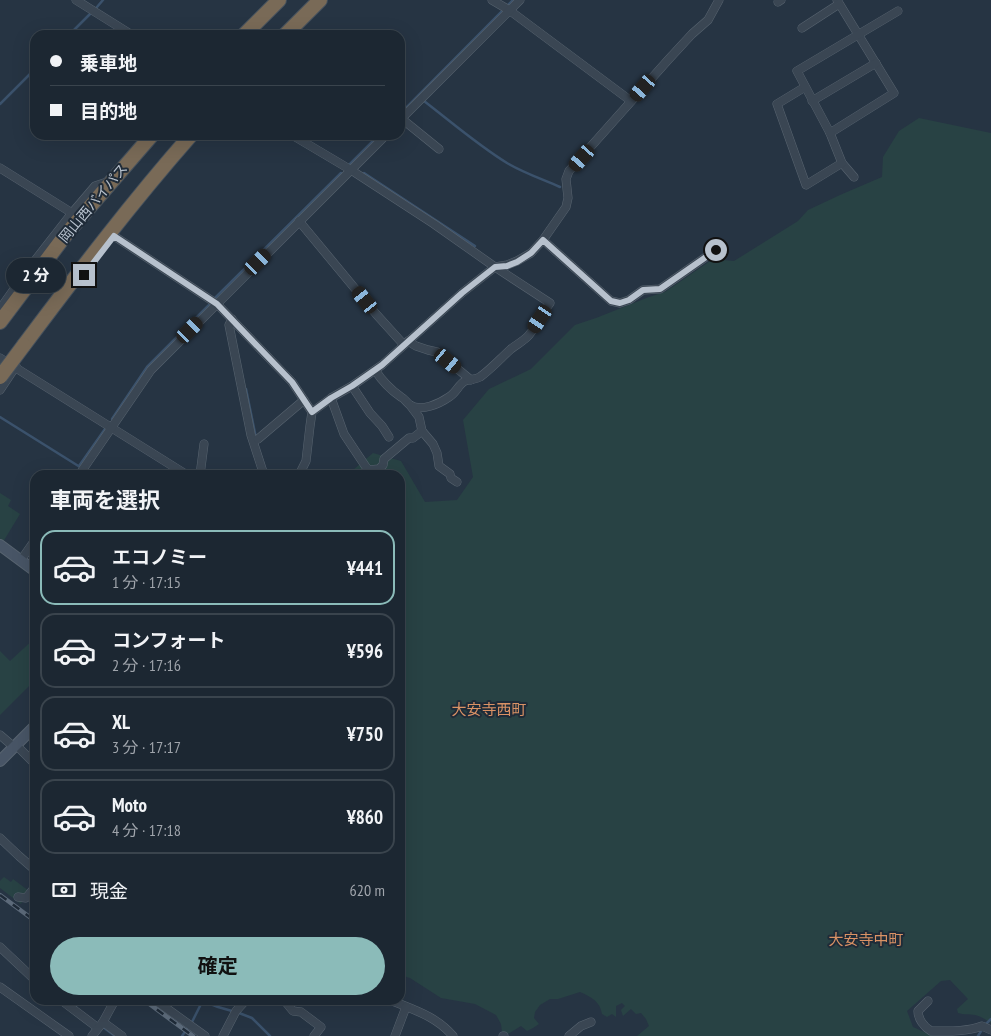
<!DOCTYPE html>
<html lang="ja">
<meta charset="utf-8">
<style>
:root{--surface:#1c2732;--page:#29333e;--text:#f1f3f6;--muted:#a0a5ac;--line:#3a444d;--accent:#8bbbb9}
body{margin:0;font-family:"PT Sans Narrow","Noto Sans JP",sans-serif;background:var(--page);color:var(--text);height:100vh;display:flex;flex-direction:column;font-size:19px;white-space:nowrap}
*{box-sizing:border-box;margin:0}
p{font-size:16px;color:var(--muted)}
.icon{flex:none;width:28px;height:28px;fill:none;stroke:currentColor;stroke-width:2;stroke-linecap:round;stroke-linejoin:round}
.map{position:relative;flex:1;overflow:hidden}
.panel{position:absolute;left:30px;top:470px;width:375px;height:535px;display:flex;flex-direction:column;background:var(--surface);border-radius:15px;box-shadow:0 5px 20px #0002,0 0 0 1px var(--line)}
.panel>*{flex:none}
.banner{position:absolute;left:30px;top:30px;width:375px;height:110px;border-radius:15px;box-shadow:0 5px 20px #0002,0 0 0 1px var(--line);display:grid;align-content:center;height:110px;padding:0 20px;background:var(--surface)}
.end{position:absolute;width:22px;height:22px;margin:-11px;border:6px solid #b7c1cd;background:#111;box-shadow:0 0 0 2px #111}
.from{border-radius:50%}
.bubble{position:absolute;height:35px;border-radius:18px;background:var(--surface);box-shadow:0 5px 20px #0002,0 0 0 1px var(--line);font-size:16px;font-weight:700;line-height:35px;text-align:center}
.car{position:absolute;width:15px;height:30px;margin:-15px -8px;border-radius:6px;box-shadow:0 0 4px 1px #0007;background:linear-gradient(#222 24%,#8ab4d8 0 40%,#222 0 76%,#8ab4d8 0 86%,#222 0)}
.banner b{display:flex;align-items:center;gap:18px;height:48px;font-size:19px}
.banner b+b{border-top:1px solid var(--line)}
.banner i{width:12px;height:12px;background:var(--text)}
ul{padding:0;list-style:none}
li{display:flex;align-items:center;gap:15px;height:75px;margin:0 10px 8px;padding:0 10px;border:2px solid var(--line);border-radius:15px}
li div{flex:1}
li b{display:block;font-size:19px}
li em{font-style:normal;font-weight:700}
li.active{border-color:var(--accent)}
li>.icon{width:45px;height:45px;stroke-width:1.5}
h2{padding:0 20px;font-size:22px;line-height:60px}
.pay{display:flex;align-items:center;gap:12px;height:55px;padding:0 20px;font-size:19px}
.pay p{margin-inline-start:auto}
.cta{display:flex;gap:10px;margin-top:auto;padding:10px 20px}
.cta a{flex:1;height:58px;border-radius:30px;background:var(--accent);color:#111;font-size:20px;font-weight:700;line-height:58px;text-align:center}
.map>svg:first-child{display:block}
.green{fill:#284244}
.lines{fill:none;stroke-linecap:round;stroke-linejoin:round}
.stream{stroke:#3b526c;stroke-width:2.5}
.street-casing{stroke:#586470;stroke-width:9}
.secondary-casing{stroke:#586470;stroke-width:12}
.highway-casing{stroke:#45515d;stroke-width:16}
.street{stroke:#3a4653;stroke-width:8}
.secondary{stroke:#485566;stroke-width:10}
.highway{stroke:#796a57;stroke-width:14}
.rail-casing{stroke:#5c6a7a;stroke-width:4.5}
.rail{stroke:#1f2b38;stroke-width:2.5;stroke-dasharray:8;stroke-linecap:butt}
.highway-bridge-casing{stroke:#45515d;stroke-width:16;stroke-linecap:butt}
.highway-bridge{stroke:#796a57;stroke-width:14}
.route{stroke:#b7c1cd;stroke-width:6}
.labels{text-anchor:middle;stroke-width:4;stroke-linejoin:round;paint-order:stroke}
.street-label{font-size:14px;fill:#b7c1cd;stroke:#1f2b38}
.neighbourhood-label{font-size:15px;fill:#da9265;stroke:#1f2b38}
</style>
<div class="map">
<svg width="991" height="1036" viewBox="0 0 991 1036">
<rect width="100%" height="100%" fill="#263443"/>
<g class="green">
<path d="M919,118L991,133V1023C986,1020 981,1016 975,1015C969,1014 964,1015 958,1013L957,1009L968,999L950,980L941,981L907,1011L913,1027L933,1036H637L649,1026L646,1019L641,1013L636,1014L631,1009L623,1016L621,1010L625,1006L622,1003L616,1006V1017L612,1014L607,1017L602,1014C600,1001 591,997 580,992L558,999H550L540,1005L535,1012L534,1018L539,1024L533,1028L527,1031L521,1026L508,1034L502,1032L501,1024L496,1015L475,1004L441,998L410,978L400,975V475H347L373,453L401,461L425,502L457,500L473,477L463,420L489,389L531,369L575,325L596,318L649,297L665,292L713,259L734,261L798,221L808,210L840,195L882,177L883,157L899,131Z"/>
<polygon points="0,493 11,500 8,506 20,514 3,542 0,540"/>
<polygon points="35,638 35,680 0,715 0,651 10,661"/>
<polygon points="4,877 11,882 13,879 29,891 26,896 16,898 22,902 21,904 0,888 0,881"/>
</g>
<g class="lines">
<g class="stream">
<polyline points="97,7 103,0"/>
<polyline points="69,35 91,13"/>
<path d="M424,101C450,121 479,146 507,163C524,173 542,179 560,187"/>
<polyline points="0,104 35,69"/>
<polyline points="400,114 513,0"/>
<polyline points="348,166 379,135"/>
<polyline points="364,173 475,246"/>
<polyline points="215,298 341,173"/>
<polyline points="246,389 256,438"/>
<polyline points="0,417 80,467"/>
<polyline points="112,419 147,367 210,304"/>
<polyline points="79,466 105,429"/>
<polyline points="87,471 93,475"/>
<polyline points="67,1000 76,1007"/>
<polyline points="203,1001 218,1007 232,1011"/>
<polyline points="239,1013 252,1018 270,1036"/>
<polyline points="103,1027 115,1036"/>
<polyline points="182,1036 192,1022 203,1000"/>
<polyline points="978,1036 985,1025 991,1019"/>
</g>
<defs>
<g id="street">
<polyline points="76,0 132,35"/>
<polyline points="492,0 509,10 631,101"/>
<polyline points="837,0 894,93 830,133 842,163 854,177"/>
<polyline points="778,2 781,0"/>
<polyline points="802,28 839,4"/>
<polyline points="805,87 777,104 806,185 842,163"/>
<polyline points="812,101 876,63"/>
<polyline points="402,119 439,149"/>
<polyline points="400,120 520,0"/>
<polyline points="830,133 797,71 898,11"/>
<path d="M292,135L351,170L434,224L495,267L550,303C543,313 537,325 529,335C524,341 517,344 511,349C501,358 491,369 480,377C475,380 470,379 465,381C459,384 456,393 449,397C439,404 421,412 410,405C407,403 405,399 401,397C391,390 382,381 375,370"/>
<polyline points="0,168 72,213"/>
<polyline points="299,221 376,314 404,345"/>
<polyline points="114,236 217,304 292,382 312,412"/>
<polyline points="543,240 611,301 620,303 629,300 643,290 660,289 716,250"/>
<polyline points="0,309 26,272 72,213 95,186 110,181"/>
<polyline points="232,319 229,325 251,435 264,475"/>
<polyline points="408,341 416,346 428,350 437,352 471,380"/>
<polyline points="0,358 187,475"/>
<polyline points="352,386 370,413 382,426 389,437"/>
<polyline points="0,390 16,366"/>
<polyline points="331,398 344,434 368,470 379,469 383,465 384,459 409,438 413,438 422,431"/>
<polyline points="410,405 419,417 422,431 433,444 437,453 439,466 450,474 451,478 457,482"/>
<polyline points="258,439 304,400"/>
<polyline points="79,475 151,370 386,135"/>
<polyline points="200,475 204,444"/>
<polyline points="299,475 306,461 310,426 312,412 331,398 352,386 382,365 462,293 495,267 507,265 517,261 531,253 543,240 566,207 568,198 566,179 569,171 668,60 692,34 708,20 719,0"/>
<polyline points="21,560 35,540"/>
<polyline points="0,735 14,747"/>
<polyline points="16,745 35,764"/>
<polyline points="0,838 19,856 35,870"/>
<polyline points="18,897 26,898 35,887"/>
<polyline points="0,947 35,980"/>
<polyline points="0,987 69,1036"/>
<polyline points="61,1000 98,1028"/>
<polyline points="155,1000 205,1036"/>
<polyline points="284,1000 293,1011 301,1012 321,1027 314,1036"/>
<path d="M390,1000C414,1010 436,1016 453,1036"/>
<path d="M928,1001L918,1011C918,1019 924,1027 931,1031C949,1031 966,1032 982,1026L991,1030"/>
<polyline points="103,1022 115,1000"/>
<polyline points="92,1036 103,1022 122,1036"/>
<polyline points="223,1036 236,1011 246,1000"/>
<polyline points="395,1036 406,1007"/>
<polyline points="503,1036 504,1036"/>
<polyline points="569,1036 581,1026 591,1022"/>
</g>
<g id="secondary">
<polyline points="0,545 35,571"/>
<polyline points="0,761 35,726"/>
</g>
<g id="highway">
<polyline points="244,35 279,0"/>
<polyline points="285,35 320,0"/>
<polyline points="0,322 67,233 152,135"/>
<path d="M24,345C78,273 132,202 191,135"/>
</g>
</defs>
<use href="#street" class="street-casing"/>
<use href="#secondary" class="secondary-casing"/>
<use href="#highway" class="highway-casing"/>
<use href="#street" class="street"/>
<use href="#secondary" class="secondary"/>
<use href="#highway" class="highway"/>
<defs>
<g id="rail">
<polyline points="0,895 35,921"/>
<polyline points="144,1000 193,1036"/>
</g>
</defs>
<use href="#rail" class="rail-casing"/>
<use href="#rail" class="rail"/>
<defs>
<polyline id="highway-bridge" points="0,377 24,345"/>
</defs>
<use href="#highway-bridge" class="highway-bridge-casing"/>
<use href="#highway-bridge" class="highway-bridge"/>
</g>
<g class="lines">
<polyline class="route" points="84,275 114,236 217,304 292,382 312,412 331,398 352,386 382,365 462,293 495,267 507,266 517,262 531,253 543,240 611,301 620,303 629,300 643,290 660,289 716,250"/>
</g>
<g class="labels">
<g class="street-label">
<text transform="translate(93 203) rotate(-50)" y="5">岡山西バイパス</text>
</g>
<g class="neighbourhood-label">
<text x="489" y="715">大安寺西町</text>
<text x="866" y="945">大安寺中町</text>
</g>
</g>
</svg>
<i class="end from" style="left:716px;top:250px"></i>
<i class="end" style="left:84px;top:275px"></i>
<div class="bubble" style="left:6px;top:258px;width:60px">2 分</div>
<i class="car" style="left:643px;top:88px;rotate:221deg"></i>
<i class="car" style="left:582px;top:158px;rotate:221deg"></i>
<i class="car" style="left:258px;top:262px;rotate:45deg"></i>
<i class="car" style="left:365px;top:300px;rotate:321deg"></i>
<i class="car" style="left:540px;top:319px;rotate:214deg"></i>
<i class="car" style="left:190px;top:330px;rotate:45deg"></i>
<i class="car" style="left:448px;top:361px;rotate:129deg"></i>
<div class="banner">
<b><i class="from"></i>乗車地</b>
<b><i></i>目的地</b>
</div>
<section class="panel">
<h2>車両を選択</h2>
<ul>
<li class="active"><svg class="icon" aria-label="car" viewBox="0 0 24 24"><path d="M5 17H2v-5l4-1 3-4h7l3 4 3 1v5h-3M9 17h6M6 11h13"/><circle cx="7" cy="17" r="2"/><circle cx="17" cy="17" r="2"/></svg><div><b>エコノミー</b><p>1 分 · 17:15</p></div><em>¥441</em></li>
<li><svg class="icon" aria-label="car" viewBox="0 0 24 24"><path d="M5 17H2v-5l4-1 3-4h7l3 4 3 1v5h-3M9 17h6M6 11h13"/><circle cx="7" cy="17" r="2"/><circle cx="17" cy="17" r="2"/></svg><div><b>コンフォート</b><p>2 分 · 17:16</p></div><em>¥596</em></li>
<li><svg class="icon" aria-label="car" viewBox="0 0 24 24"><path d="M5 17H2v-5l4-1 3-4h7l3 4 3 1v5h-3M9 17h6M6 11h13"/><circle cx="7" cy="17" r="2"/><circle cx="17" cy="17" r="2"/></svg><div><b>XL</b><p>3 分 · 17:17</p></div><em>¥750</em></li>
<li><svg class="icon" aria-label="car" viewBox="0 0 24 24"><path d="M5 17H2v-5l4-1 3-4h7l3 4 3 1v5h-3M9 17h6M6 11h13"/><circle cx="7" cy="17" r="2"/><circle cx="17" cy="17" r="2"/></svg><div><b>Moto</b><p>4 分 · 17:18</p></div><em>¥860</em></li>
</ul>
<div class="pay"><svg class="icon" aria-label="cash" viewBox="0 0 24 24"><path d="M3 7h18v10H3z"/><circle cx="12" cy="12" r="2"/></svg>現金<p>620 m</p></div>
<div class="cta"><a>確定</a></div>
</section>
</div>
